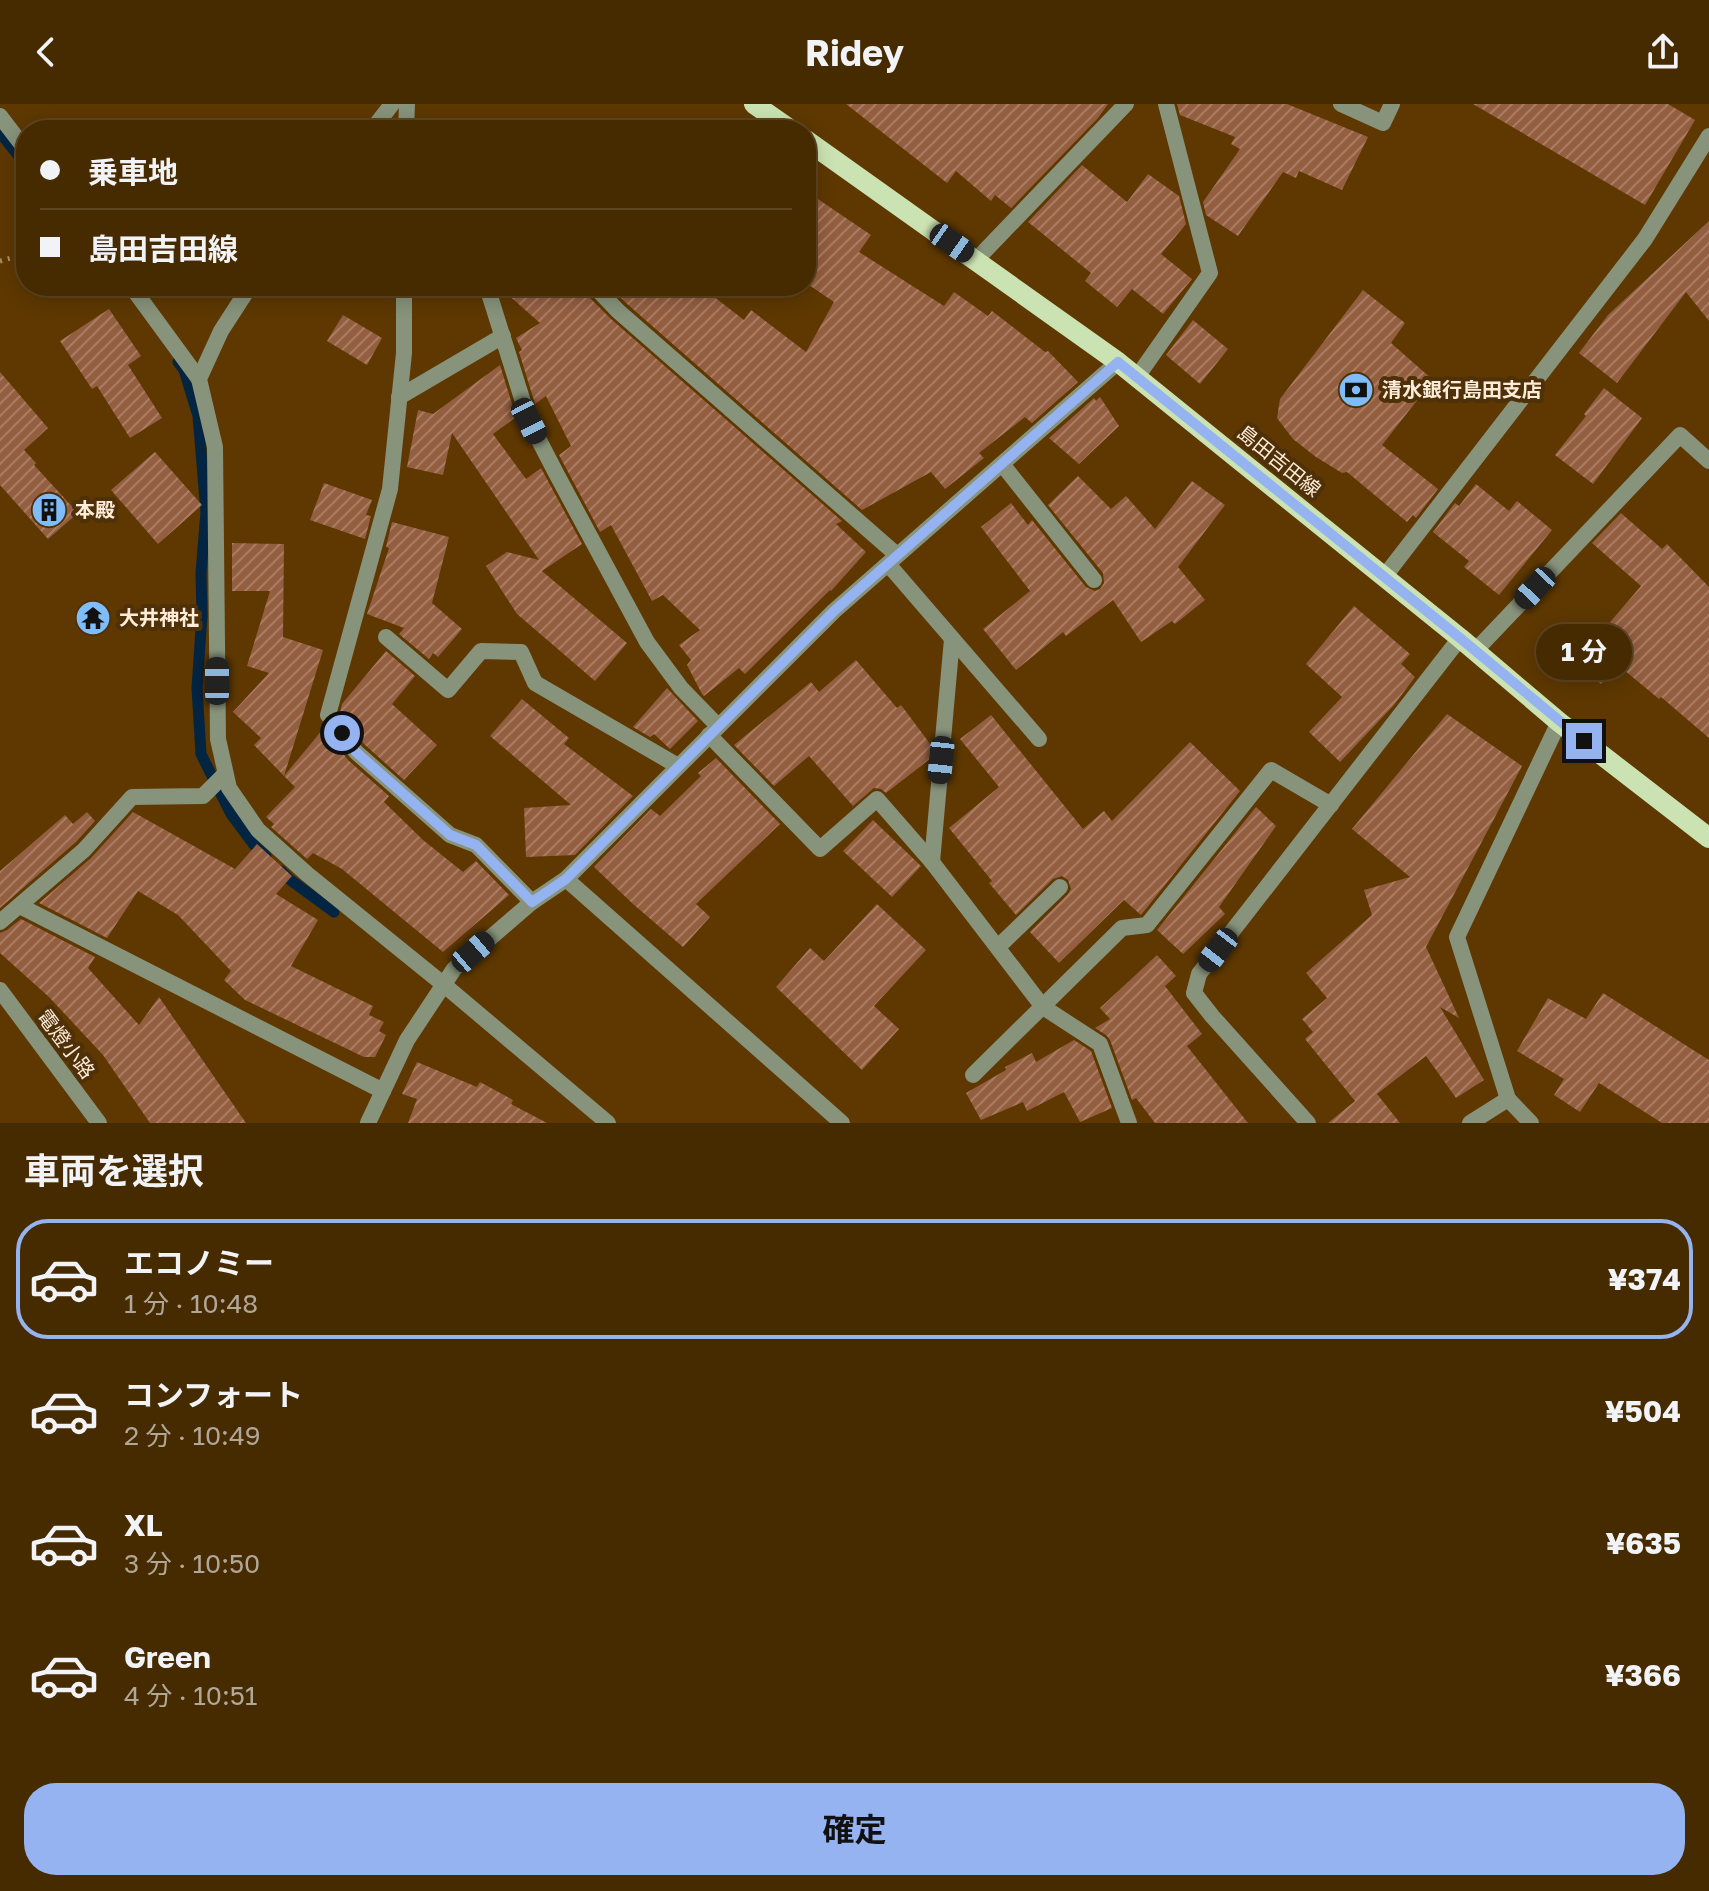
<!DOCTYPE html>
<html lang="ja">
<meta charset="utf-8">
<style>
:root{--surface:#462a00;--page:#4d320a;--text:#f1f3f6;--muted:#b0a799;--line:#5e4622;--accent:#95b2f1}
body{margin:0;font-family:"Golos Text","Noto Sans JP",sans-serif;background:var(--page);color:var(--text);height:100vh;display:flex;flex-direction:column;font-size:30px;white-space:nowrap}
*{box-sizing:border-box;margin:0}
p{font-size:26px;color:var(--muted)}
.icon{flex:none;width:44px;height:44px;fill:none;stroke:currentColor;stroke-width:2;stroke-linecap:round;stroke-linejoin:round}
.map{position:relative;height:1019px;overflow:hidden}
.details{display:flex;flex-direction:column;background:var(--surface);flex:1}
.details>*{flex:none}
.hud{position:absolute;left:16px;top:16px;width:800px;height:176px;border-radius:32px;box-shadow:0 4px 20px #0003,0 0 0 2px var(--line);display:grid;align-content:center;height:176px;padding:0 24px;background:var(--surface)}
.end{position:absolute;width:36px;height:36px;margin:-18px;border:10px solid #95b2f1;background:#111;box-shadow:0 0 0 4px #111}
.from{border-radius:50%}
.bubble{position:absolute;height:56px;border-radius:28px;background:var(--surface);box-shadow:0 4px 20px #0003,0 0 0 2px var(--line);font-size:26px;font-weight:700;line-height:56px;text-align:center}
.car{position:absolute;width:24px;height:48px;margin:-24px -12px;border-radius:10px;box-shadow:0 0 6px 2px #0007;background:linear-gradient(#222 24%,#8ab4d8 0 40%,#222 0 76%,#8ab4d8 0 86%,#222 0)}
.hud b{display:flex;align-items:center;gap:28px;height:76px;font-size:30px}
.hud b+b{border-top:2px solid var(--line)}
.hud i{width:20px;height:20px;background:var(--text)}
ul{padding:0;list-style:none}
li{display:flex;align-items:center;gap:24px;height:120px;margin:0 16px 12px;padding:0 8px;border:4px solid transparent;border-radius:32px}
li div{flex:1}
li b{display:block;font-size:30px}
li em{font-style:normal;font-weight:700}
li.on{border-color:var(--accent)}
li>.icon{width:72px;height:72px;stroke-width:1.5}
h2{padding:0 24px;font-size:36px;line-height:96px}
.action{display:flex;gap:16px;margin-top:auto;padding:16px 24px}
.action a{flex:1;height:92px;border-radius:32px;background:var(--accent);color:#111;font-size:32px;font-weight:700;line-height:92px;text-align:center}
header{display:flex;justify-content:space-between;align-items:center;height:104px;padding:0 24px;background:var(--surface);font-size:36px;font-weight:700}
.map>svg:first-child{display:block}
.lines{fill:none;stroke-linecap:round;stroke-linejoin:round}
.stream{stroke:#042542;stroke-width:11}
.building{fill:url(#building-hatch)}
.path{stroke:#ac8f68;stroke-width:5;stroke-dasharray:2 6;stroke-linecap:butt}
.service{stroke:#87937b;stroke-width:16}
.minor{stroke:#87937b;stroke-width:16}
.tertiary{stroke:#87937b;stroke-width:16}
.primary{stroke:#cbe3b2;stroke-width:20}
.route{stroke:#95b2f1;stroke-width:10}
.labels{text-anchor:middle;stroke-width:8;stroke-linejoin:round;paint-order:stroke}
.poi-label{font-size:20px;font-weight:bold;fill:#ffecd8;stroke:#4e3009;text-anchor:start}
.street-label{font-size:20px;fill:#ffecd8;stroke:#4e3009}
</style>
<header><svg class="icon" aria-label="back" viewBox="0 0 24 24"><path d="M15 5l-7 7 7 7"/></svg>Ridey<svg class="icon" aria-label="share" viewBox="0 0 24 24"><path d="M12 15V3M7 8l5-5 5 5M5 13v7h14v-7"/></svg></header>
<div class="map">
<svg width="1709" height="1019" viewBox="0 0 1709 1019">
<defs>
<pattern id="building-hatch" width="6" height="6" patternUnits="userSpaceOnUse" patternTransform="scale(2)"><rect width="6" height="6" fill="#945e40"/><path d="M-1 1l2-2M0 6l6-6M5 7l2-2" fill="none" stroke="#a97d64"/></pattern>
</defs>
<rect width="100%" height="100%" fill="#5e3800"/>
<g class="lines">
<g class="stream">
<polyline points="1,30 26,61"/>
<polyline points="178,258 184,266 198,312 206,408 201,469 202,511 197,584 201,650 231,710 254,741 266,752"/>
<polyline points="281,767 289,775 334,808"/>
</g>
</g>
<g class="building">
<polygon points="846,0 1108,0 1098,14 1011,104 995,91 991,97 956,67 947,79"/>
<polygon points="1177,0 1287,0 1368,33 1342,86 1299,67 1296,74 1283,68 1238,132 1206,111 1203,98 1240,45 1231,40 1235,33 1180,11"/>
<polygon points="1473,0 1668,0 1695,16 1645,101"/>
<polygon points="1082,61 1127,98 1148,70 1179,92 1186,120 1161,150 1192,175 1163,210 1132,185 1117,203 1085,177 1091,169 1028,118"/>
<polygon points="806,87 871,131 859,148 944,202 954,188 988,212 992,207 1045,248 1048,247 1078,278 1032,319 1025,313 979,349 984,354 945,385 931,368 862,406 626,199 609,182 700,182 744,216 751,206 806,248 834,198 806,179"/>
<polygon points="1709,117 1709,217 1686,188 1617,279 1579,249 1608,211"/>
<polygon points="498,182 583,182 586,190 611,215 842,417 836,420 866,448 831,487 830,486 745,570 739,564 704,592 702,590 687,561 691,556 679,541 700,526 663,491 652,497 611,421 600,428 559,351 571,342 546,292 535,300 519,248 522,246 516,234 540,219"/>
<polygon points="1363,186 1405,219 1391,239 1433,276 1382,341 1438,385 1416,414 1413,411 1407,418 1347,368 1342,369 1316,353 1293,335 1277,314 1280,295"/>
<polygon points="109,205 141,252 128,261 162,314 130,334 97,282 92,285 60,237"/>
<polygon points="343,211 382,234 367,261 327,237"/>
<polygon points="1193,216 1228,245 1200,280 1166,251"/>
<polygon points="500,261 516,313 493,330 526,375 541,364 582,440 542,467 627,539 595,577 517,510 486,462 507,448 539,456 452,329 443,371 407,363 418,306 433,310"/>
<polygon points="0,268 48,324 24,346 36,359 34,361 78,409 48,435 0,381"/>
<polygon points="1604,284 1642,314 1593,380 1555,351 1586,312 1584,310"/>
<polygon points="1100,293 1119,322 1079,360 1049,334 1094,294 1096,297"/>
<polygon points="155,348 202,401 158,440 111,386"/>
<polygon points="1078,372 1111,405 1126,392 1155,425 1192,377 1225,401 1178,463 1205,496 1175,520 1172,517 1141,538 1113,496 1066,532 1063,528 1016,566 983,525 1030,487 981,423 1011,399 1028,421 1032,416 1086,483 1095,487 1100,485 1104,479 1103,469 1048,401"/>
<polygon points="324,379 372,396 366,411 371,412 365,435 310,416"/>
<polygon points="1476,380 1509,407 1517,397 1552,426 1499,491 1464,463 1469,457 1433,428 1455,399 1459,402"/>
<polygon points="1621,409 1662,445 1667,440 1709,483 1709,634 1661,593 1659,595 1618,561 1601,580 1575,559 1641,482 1592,439"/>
<polygon points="392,418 449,433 432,499 462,525 438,553 433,549 429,555 399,530 404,524 367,510 389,444 386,443"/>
<polygon points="232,439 284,440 283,533 323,546 284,672 254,641 261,634 233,608 269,569 247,562 270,487 232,487"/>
<polygon points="1354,502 1410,550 1401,560 1415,573 1394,601 1340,658 1309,628 1342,593 1306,560"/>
<polygon points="386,547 415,572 392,600 437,641 404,676 364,640 340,609 342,600"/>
<polygon points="856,556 897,604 901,601 931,641 930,655 886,689 881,685 874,684 853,702 809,652 774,682 734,641 811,578 819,588"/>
<polygon points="667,584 698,617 670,645 654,630 650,633 633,623"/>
<polygon points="522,595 569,634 564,640 633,692 575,751 526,753 524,704 571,701 490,632"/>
<polygon points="1447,610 1522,662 1426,843 1459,914 1440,903 1484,976 1456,994 1426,952 1377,990 1400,1019 1328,1019 1355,997 1305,935 1313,928 1302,915 1327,894 1306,869 1372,811 1364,786 1410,773 1352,725"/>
<polygon points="991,611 1083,725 1104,707 1112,717 1190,638 1240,687 1141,811 1124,796 1059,859 1030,828 1068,790 1071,785 1068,776 1062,772 1053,775 1016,811 989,779 992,777 949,724 999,683 960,635"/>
<polygon points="324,624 348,656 389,692 384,698 423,736 463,768 476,757 509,791 443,848 342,765 313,749 307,755 271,723 274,720 266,713 295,683 284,672"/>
<polygon points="716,654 780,720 696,800 710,813 683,843 633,800 594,763 651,705 660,712 701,672 698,669"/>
<polygon points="1256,703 1276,722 1219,803 1225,810 1183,850 1157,826"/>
<polygon points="87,708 95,717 76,738 0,804 0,767 65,711 73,720"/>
<polygon points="133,708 235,765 257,740 292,772 276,790 318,816 291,862 373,902 369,911 384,918 379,927 386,931 375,953 364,953 245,896 224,876 231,867 178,811 138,787 107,834 39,799 91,754"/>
<polygon points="873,716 921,762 892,793 843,747"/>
<polygon points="877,800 926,846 874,902 899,925 862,966 776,883 810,844 824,857"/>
<polygon points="21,815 95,853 88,864 139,921 159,893 246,1019 150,1019 103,951 49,893 0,849 0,829 7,826"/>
<polygon points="1157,851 1176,872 1165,882 1202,930 1187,942 1248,1019 1155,1019 1136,994 1132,996 1110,936 1106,931 1095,924 1110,915 1100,904"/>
<polygon points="1603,889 1709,956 1709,1019 1662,1019 1599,979 1580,1008 1554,991 1564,975 1517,947 1548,894 1586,915"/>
<polygon points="1074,936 1091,947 1112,1004 1080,1018 1064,988 1027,1007 1023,998 981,1016 966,989 1006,966 1005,963 1032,949 1036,958"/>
<polygon points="417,958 477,983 480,978 513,996 511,1000 547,1019 408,1019 417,995 402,990"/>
</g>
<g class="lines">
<polyline class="path" points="0,157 26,150"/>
<g class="service">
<polyline points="1341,0 1383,19 1392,0"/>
<polyline points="406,26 407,0"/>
<polyline points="976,156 1126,0"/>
<polyline points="404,182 404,249 390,385 328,611 356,648 450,731 476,741 532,798"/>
<polyline points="484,182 488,186 529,317 557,371 647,538 681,584 718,622"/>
<polyline points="594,182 618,207 897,451"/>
<polyline points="1137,273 1210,169 1166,0"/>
<polyline points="399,293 503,232"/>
<polyline points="888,460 1039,635"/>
<polyline points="386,533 448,586 481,547 521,548 535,579 678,662"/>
<polyline points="952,535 932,758 1043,903 1100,940 1129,1019"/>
<polyline points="709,631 820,745 877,695 932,758"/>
<polyline points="566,775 842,1019"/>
<polyline points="20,802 383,987"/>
<polyline points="0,818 84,746 132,693 203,692 223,672"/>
<polyline points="998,843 1060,783"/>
<polyline points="973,971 1122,824 1147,821 1271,666 1331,701"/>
<polyline points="1508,995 1457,833 1559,618"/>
</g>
<g class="minor">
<polyline points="0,12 26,46"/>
<polyline points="372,26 392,0"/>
<polyline points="131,182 199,275"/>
<polyline points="250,182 221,227 199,275 215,343 218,635 229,684 258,726 307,770 443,880 608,1019"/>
<polyline points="1002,360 1094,476"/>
<polyline points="1384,473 1645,135 1709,32"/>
<polyline points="1475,547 1680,331 1709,357"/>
<polyline points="368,1019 407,936 454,865 532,798 566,775 834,507 1118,258"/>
<polyline points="1308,1019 1212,912 1194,889 1199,870 1460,534"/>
<polyline points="1470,1019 1508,995 1531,1019"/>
</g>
<polyline class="tertiary" points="0,886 99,1019"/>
<g class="primary">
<polyline points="754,0 791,26"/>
<polyline points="806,36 1118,258 1460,534 1559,618 1709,734"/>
</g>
</g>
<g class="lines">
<polyline class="route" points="342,629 356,648 450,731 476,741 532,798 566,775 834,507 1118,258 1460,534 1584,637"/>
</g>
<defs>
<symbol id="bank-disc" viewBox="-11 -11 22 22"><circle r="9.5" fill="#7fbdfa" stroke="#4e3009"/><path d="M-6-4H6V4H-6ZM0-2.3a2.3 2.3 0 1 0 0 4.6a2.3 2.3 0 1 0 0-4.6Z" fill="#111"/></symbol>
<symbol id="building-disc" viewBox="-11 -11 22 22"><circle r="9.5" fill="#7fbdfa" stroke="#4e3009"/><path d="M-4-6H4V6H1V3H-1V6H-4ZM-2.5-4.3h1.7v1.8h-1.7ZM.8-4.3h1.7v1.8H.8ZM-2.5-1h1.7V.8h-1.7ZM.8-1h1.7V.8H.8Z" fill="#111"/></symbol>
<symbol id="temple-disc" viewBox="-11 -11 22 22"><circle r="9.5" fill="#7fbdfa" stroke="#4e3009"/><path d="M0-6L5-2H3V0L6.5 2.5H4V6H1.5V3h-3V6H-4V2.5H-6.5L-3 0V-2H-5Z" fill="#111"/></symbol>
</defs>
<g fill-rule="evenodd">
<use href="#bank-disc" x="1336" y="266" width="40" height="40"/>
<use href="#building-disc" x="29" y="386" width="40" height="40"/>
<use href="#temple-disc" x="73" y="494" width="40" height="40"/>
</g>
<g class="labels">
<g class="poi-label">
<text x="1382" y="293">清水銀行島田支店</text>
<text x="75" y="413">本殿</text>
<text x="119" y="521">大井神社</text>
</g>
<g class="street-label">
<text transform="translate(1279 357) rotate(39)" y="7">島田吉田線</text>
<text transform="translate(66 940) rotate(53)" y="7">電燈小路</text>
</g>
</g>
</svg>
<i class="end from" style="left:342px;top:629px"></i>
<i class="end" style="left:1584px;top:637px"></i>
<div class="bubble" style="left:1536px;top:520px;width:96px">1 分</div>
<i class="car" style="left:952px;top:139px;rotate:125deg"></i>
<i class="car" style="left:529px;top:317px;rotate:153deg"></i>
<i class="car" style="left:1535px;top:484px;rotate:223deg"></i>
<i class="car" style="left:217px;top:577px;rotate:0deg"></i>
<i class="car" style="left:941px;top:656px;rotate:186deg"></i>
<i class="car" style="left:1218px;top:846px;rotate:218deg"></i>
<i class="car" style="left:473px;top:848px;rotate:49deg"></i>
<div class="hud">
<b><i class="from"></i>乗車地</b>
<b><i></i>島田吉田線</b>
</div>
</div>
<section class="details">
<h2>車両を選択</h2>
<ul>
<li class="on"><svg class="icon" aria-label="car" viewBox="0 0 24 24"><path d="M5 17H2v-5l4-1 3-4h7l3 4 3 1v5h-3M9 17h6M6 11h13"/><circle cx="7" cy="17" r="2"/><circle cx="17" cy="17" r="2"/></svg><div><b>エコノミー</b><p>1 分 · 10:48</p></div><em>¥374</em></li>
<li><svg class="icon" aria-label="car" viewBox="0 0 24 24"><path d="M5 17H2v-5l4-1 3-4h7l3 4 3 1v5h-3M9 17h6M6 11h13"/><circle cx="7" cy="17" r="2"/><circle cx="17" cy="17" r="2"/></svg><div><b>コンフォート</b><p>2 分 · 10:49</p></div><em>¥504</em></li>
<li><svg class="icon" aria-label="car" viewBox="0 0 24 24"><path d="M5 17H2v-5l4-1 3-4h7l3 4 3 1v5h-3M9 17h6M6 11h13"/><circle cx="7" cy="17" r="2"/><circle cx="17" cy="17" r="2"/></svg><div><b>XL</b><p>3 分 · 10:50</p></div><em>¥635</em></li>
<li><svg class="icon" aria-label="car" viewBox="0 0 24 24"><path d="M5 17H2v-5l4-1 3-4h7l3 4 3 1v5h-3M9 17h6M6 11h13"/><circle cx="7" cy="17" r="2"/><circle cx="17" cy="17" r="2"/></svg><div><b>Green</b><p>4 分 · 10:51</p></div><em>¥366</em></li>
</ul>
<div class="action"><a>確定</a></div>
</section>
